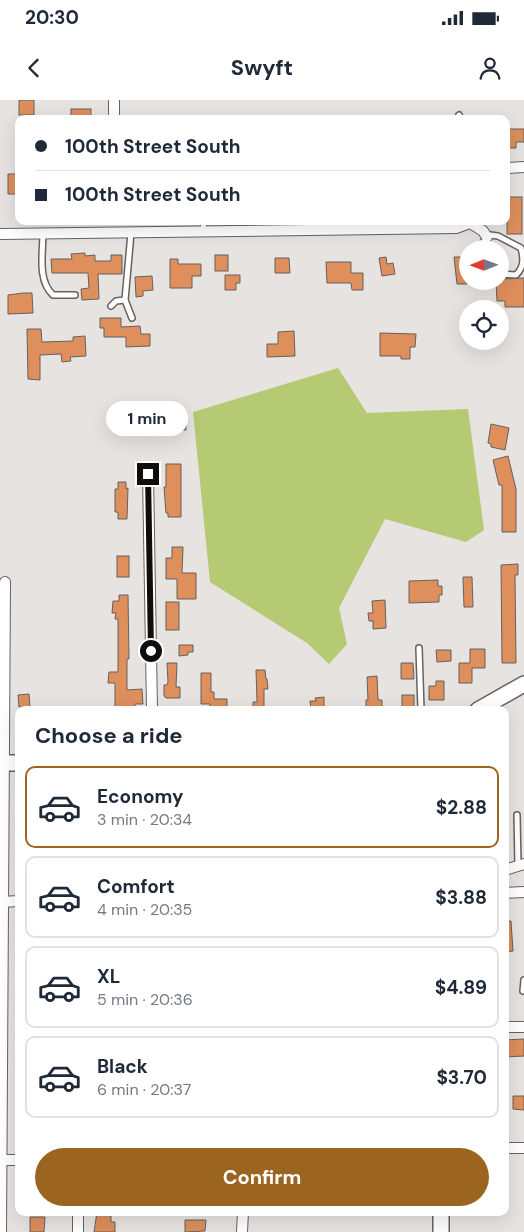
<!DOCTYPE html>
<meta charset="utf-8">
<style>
:root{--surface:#fff;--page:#f2f2f3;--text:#1f2937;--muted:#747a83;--line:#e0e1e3;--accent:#9c651f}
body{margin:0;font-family:"DM Sans",sans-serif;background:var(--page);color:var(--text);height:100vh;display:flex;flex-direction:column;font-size:19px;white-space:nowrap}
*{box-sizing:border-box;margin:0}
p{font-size:16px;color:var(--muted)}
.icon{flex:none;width:28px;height:28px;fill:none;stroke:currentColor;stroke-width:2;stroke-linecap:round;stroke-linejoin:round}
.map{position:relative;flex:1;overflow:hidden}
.panel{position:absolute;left:15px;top:606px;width:494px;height:510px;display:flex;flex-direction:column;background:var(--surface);border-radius:10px;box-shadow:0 5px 20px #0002}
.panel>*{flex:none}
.hud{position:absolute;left:15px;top:15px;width:495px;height:110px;border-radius:10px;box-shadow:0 5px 20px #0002;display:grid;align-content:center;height:110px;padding:0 20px;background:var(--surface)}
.needle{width:32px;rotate:269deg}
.fabs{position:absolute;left:459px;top:140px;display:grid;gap:10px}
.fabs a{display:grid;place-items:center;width:50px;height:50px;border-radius:50%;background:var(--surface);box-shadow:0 5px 20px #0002;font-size:25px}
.end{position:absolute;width:22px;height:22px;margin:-11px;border:6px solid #100e0d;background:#fff;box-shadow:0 0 0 2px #fff}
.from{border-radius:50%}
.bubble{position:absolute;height:35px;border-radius:18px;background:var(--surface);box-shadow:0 5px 20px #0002;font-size:16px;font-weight:700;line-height:35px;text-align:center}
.hud b{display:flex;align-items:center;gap:18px;height:48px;font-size:19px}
.hud b+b{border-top:1px solid var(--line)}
.hud i{width:12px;height:12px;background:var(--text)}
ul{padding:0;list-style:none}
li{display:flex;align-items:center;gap:15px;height:82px;margin:0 10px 8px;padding:0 10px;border:2px solid var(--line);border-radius:10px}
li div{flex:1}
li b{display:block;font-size:19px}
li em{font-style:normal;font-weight:700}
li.selected{border-color:var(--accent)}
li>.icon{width:45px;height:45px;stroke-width:1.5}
h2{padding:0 20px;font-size:22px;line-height:60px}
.action{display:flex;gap:10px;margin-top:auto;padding:10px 20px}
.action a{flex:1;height:58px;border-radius:30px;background:var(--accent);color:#fff;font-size:20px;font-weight:700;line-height:58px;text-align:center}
.status{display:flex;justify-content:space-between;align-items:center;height:35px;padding:0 25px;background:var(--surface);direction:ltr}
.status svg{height:14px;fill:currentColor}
header{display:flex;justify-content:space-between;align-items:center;height:65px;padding:0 20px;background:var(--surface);font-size:22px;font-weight:700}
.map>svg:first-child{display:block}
.green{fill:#b6c973}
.building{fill:#de8f5c;stroke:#65615f}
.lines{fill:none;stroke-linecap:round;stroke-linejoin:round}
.lane-casing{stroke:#666361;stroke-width:8}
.street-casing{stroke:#666361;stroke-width:12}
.secondary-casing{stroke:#666361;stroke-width:18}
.lane{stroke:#fff;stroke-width:5}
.street{stroke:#fff;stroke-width:10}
.secondary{stroke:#fff;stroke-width:15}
.route{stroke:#100e0d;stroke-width:6}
</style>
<div class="status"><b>20:30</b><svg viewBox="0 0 49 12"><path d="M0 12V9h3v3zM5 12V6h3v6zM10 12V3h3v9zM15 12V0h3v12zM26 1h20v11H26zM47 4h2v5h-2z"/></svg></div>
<header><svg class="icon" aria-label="back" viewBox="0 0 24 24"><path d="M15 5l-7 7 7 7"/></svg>Swyft<svg class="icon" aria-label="person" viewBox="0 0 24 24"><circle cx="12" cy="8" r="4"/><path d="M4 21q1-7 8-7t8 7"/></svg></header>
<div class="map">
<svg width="524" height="1132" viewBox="0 0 524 1132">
<rect width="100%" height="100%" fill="#e7e3e1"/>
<polygon class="green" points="338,268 367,313 468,309 484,430 466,442 385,419 339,508 347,544 329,564 307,543 210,482 193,312"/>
<g class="building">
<rect x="19" y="0" width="15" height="15"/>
<rect x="71" y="9" width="20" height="10"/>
<polygon points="506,29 524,29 524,42 516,42 516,48 506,48"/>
<polygon points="8,74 19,74 18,94 8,94"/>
<rect x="507" y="97" width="15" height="37"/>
<polygon points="85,153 85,156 95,155 95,161 111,161 111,155 122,155 122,174 98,174 99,199 82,200 81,189 89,188 88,173 52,173 51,159 72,159 71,154"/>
<rect x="215" y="155" width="13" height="16"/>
<polygon points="386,157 387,164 393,163 395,174 382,176 379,158"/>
<polygon points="454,157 467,157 467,184 457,184"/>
<polygon points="275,158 289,158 290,173 275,173"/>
<polygon points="170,159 178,159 178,164 201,164 201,176 192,176 192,188 170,188"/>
<polygon points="326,162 351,162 351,173 363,173 363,190 352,190 351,183 327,183"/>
<polygon points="225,175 240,175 240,183 236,183 236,190 225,190"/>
<polygon points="152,176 153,190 143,191 143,196 136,197 135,177"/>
<polygon points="524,178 524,207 505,207 505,201 497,201 496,181 500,181 500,179"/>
<polygon points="23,193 32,193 33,213 8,214 8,195"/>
<polygon points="100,218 121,218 121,227 140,226 141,234 150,234 150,246 126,247 126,237 104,237 104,228 100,228"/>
<polygon points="27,229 41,229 42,242 73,241 73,237 85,236 86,256 70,257 71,261 62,262 61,254 40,255 40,280 28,279"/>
<polygon points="294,231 295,256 267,257 267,244 278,244 278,232"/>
<polygon points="380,233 416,234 415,247 410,247 410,259 401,259 401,256 380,256"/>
<polygon points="131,303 132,323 115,324 114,304"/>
<polygon points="175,316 186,316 186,330 172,330 172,321 175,321"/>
<polygon points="491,324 509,328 505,350 491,347 491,344 488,343"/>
<polygon points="508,356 516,389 516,432 502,432 502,385 499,385 493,360"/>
<polygon points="166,364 181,364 181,417 168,417 168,413 166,413 164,387 166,387"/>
<polygon points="118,382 126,382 126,389 128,388 127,419 118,419 118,412 115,412 115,389 118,389"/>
<polygon points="172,447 183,447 182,473 196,473 196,499 177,499 177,479 166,479 166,458 172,458"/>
<rect x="117" y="456" width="12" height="21"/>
<polygon points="518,464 518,475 515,475 516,563 502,563 501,465"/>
<polygon points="463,477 472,477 473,507 464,507"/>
<polygon points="438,480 438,486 442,486 442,495 439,495 439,502 409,503 409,481"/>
<polygon points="119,495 128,495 129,559 127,559 127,590 142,589 143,604 135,604 135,610 123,610 123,607 115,607 115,583 108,583 109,572 118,572 118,519 115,519 116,513 112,513 113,501 119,501"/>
<polygon points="385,500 386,528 373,529 373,521 369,521 368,513 373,513 372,501"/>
<rect x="166" y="502" width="13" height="28"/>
<polygon points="179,545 193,545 193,552 188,552 188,555 179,556"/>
<polygon points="470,549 485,549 485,568 472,568 472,583 459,583 459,563 470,563"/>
<polygon points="436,550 451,550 451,561 437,562"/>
<polygon points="167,563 177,563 176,587 180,587 180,598 166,598 164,596 164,585 167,585 168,582"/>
<polygon points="401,563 413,563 414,579 401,579"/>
<polygon points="256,570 265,570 266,579 267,579 268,589 264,589 264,610 253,610 253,602 257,602"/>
<polygon points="201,573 211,573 211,592 214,592 214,599 227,599 227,610 210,610 210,604 201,604"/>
<polygon points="377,576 378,600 382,600 382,610 366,610 366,600 368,600 367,577"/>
<polygon points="436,581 444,581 444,600 429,600 429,586 436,586"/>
<polygon points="29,594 30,607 19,607 18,595"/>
<rect x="402" y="595" width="12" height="15"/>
<polygon points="324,597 324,610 311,610 310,601 316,601 315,598"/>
<polygon points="505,821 511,821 513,851 505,852"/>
<polygon points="524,939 524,956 505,957 505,940"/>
<polygon points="513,996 524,996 524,1010 513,1009"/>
<polygon points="97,1112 111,1112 111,1122 115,1122 115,1132 94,1132"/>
<polygon points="30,1117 45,1117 44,1132 30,1132"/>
<polygon points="185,1120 206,1120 205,1131 185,1132"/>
</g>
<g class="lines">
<defs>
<g id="lane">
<polyline points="459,15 461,19"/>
<polyline points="203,131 204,121"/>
<path d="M43,133C43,153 37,180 53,195H75"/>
<path d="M484,149L483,142L490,135L498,136L521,148C524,159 524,167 516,175L500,174"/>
<polyline points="125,200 132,218"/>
<polyline points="111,206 116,201 125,200 131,133"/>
<polyline points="419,548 421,610"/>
<polyline points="517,715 518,766"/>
<polyline points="523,891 524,880"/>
</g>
<g id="street">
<polyline points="114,0 114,19"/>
<polyline points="506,68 524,67"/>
<polyline points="472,124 483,131 487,137"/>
<polyline points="0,134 456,128 475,121"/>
<polyline points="148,374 152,610"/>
<polyline points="505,770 524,764"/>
<polyline points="505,793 524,792"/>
<polyline points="0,802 19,801"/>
<polyline points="505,927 524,927"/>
<polyline points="505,1048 524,1048"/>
<polyline points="0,1060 19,1060"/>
<polyline points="1,1132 5,482"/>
<polyline points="78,1132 78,1112"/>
<polyline points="242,1132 243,1112"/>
</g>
<g id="secondary">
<polyline points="478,610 524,584"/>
<polyline points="0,663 19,663"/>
<polyline points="441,1132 441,1112"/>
</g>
</defs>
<use href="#lane" class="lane-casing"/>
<use href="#street" class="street-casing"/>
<use href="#secondary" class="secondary-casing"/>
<use href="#lane" class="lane"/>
<use href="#street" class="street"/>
<use href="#secondary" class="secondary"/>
</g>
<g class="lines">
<polyline class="route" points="148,374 151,551"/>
</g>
</svg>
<div class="fabs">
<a><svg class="needle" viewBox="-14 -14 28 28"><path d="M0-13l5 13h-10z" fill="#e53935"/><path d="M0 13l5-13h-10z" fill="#747a83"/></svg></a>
<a><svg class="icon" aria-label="locate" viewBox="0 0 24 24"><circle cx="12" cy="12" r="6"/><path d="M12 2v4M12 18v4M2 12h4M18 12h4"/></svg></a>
</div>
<i class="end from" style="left:151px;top:551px"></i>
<i class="end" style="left:148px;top:374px"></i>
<div class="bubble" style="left:106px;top:301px;width:82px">1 min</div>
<div class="hud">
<b><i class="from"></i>100th Street South</b>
<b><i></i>100th Street South</b>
</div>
<section class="panel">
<h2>Choose a ride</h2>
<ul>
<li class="selected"><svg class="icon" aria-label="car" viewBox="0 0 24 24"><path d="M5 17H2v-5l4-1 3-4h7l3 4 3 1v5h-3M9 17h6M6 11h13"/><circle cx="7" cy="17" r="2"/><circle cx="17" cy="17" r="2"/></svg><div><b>Economy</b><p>3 min · 20:34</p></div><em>$2.88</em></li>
<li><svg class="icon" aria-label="car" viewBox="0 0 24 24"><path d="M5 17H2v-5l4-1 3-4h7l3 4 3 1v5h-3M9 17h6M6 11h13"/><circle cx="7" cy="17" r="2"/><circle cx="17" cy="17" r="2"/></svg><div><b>Comfort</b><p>4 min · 20:35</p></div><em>$3.88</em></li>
<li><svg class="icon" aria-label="car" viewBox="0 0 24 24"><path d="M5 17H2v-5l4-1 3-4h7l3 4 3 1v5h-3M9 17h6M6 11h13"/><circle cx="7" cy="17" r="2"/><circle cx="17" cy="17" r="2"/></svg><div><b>XL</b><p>5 min · 20:36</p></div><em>$4.89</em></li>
<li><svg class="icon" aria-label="car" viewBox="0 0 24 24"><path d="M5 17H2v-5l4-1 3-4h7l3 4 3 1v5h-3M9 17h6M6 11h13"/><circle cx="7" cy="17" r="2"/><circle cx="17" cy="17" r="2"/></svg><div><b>Black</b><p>6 min · 20:37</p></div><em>$3.70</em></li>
</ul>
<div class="action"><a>Confirm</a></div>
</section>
</div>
